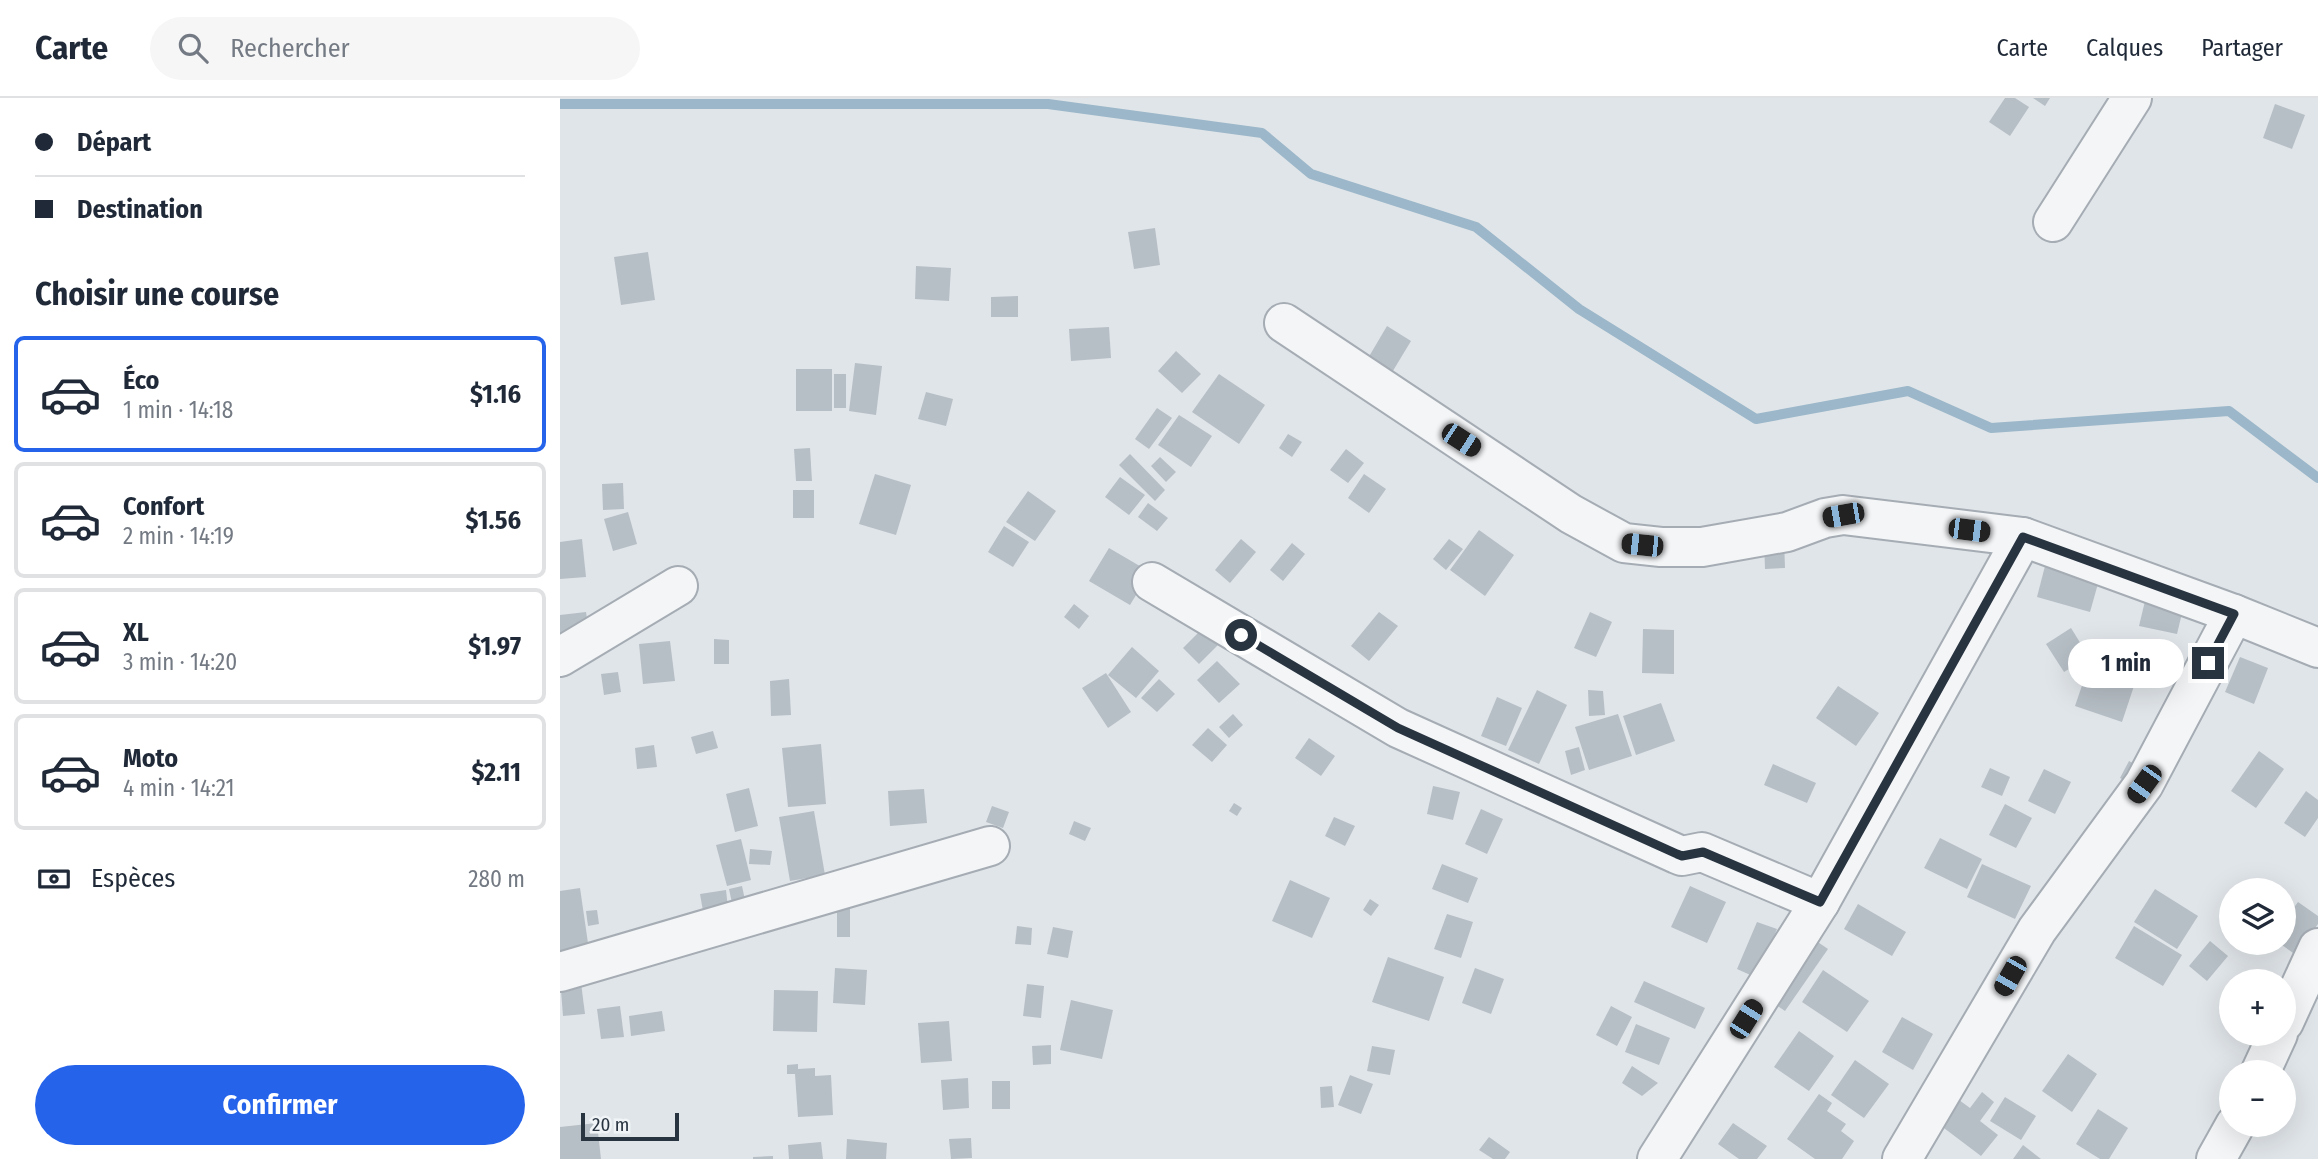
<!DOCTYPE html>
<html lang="fr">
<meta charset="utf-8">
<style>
:root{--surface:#fff;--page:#f6f6f7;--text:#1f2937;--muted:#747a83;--line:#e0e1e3;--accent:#2563eb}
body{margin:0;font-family:"Fira Sans Condensed",sans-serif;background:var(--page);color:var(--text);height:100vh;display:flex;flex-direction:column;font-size:26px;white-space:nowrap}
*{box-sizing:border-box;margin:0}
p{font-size:23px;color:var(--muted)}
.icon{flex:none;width:38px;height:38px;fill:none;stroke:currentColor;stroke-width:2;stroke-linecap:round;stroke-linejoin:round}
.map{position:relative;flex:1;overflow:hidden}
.sheet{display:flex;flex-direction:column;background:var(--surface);width:560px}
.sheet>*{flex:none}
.banner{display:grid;align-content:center;height:154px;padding:0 35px;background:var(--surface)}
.fabs{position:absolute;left:1659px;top:780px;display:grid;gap:14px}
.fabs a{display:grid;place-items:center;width:77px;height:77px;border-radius:50%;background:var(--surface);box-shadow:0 7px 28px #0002;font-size:35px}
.scale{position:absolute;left:21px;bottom:18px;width:98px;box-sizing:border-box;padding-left:7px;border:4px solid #293441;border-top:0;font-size:19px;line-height:24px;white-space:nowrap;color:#293441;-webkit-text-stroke:5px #f0f4f7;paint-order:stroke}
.end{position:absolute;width:32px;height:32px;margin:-16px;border:9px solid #293441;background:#fff;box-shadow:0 0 0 4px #fff}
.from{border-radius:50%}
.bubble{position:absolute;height:49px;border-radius:24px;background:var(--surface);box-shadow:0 7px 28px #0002;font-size:23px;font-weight:700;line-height:49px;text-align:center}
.car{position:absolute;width:21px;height:42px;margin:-21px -10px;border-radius:9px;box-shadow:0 0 5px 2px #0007;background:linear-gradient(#222 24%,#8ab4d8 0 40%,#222 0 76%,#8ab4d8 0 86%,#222 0)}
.banner b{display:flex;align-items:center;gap:24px;height:66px;font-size:26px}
.banner b+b{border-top:2px solid var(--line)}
.banner i{width:18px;height:18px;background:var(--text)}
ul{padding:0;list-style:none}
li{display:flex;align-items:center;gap:21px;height:116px;margin:0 14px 10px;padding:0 21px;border:4px solid var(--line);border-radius:10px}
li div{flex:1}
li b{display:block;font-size:26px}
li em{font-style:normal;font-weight:700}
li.selected{border-color:var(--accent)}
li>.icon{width:63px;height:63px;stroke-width:1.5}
h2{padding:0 35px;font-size:32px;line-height:84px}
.pay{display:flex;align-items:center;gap:18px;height:77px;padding:0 35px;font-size:26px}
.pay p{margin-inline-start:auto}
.primary-button{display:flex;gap:14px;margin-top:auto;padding:14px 35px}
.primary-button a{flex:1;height:80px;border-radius:42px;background:var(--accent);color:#fff;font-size:28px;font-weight:700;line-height:80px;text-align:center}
header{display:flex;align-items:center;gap:42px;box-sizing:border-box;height:98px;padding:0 35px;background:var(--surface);border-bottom:2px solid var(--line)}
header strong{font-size:33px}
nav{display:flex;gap:38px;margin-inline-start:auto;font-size:24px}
.search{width:490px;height:63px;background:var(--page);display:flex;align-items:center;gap:18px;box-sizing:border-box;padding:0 24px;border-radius:38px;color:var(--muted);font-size:26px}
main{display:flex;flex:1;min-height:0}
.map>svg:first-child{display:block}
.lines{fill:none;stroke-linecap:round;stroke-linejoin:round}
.stream{stroke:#9bb7c9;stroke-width:10}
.building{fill:#b7bfc6}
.minor-casing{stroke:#a5acb3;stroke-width:42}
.minor{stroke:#f3f5f7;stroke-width:38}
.route{stroke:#293441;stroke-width:9}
</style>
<header>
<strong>Carte</strong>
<div class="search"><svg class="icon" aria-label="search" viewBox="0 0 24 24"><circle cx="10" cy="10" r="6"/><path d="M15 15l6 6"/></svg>Rechercher</div>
<nav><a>Carte</a><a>Calques</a><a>Partager</a></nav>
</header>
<main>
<section class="sheet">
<div class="banner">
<b><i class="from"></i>Départ</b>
<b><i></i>Destination</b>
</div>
<h2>Choisir une course</h2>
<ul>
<li class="selected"><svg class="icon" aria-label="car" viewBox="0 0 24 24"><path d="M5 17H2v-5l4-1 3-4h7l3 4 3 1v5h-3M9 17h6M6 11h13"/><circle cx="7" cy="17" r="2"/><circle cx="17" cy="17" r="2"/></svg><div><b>Éco</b><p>1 min · 14:18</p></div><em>$1.16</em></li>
<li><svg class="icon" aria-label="car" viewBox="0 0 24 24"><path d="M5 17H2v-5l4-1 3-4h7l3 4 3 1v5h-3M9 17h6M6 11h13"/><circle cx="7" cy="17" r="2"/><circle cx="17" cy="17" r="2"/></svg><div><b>Confort</b><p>2 min · 14:19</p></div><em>$1.56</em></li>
<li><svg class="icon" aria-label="car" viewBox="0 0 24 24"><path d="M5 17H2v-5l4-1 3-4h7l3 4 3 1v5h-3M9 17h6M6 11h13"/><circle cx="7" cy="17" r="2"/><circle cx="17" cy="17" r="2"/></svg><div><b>XL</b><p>3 min · 14:20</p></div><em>$1.97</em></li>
<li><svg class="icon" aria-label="car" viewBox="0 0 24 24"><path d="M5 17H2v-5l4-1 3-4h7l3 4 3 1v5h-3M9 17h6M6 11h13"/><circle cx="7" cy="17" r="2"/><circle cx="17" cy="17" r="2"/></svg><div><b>Moto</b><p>4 min · 14:21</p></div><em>$2.11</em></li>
</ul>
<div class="pay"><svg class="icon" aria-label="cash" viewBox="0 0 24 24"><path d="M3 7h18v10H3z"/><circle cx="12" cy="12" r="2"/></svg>Espèces<p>280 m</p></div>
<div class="primary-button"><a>Confirmer</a></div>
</section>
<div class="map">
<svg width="1758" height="1061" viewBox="0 0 1758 1061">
<rect width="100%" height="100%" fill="#e0e5e9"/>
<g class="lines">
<polyline class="stream" points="0,6 488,6 702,35 751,76 916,129 1019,211 1196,321 1348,293 1431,330 1669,313 1758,380"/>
</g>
<g class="building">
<polygon points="1445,0 1455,0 1469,9 1450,38 1429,24"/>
<polygon points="1473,0 1490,0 1485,8"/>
<polygon points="1715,6 1745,17 1732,51 1703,40"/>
<polygon points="595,130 600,167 574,171 568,134"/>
<polygon points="88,154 95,202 61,207 54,159"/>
<polygon points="356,168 391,170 389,203 355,201"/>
<polygon points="458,198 458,219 431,219 431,199"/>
<polygon points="827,228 851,243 828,281 804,267"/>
<polygon points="549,229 551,260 511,263 509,231"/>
<polygon points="616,253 641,276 622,295 598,273"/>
<polygon points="295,265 322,268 316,317 289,313"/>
<rect x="236" y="271" width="36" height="42"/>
<rect x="274" y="276" width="12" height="34"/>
<polygon points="659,276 705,307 679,346 632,314"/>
<polygon points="366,294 393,301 386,328 358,321"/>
<polygon points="597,310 612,320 589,351 575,341"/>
<polygon points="619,317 652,338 631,369 598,347"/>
<polygon points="728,336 742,344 732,359 719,350"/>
<polygon points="250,350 252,383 236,383 234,351"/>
<polygon points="786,351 804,365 788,385 770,372"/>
<polygon points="570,356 605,392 595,403 559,367"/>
<polygon points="600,359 616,374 606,384 591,368"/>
<polygon points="315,376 351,387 336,437 299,426"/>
<polygon points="804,376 826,391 809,415 788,400"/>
<polygon points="560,379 585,397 569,417 545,399"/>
<polygon points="63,385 64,411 43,412 42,386"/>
<rect x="233" y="392" width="21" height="28"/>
<polygon points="468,393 496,413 475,443 446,424"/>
<polygon points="588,405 608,420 597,433 578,419"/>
<polygon points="68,414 77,446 53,453 44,421"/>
<polygon points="444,428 469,444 453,469 428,454"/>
<polygon points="919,432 954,457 925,498 890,472"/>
<polygon points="22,441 26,479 0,481 0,444"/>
<polygon points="681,441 696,454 670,485 655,472"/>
<polygon points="889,441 903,451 886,472 873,461"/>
<polygon points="1224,442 1225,470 1205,471 1204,443"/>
<polygon points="732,445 745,456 723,483 710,472"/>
<polygon points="549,450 590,474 570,507 529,483"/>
<polygon points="1485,468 1539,482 1530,514 1477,499"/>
<polygon points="1585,503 1623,511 1617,536 1579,528"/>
<polygon points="514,506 529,518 519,531 504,519"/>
<polygon points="26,514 29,534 0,538 0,517"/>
<polygon points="819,514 838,528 809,563 791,548"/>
<polygon points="1030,514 1052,524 1036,559 1014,550"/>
<polygon points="646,527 662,543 639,566 623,550"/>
<polygon points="1511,530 1529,559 1504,574 1486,546"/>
<polygon points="1083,531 1114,532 1114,576 1082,575"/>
<polygon points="154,541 169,542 169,566 154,566"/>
<polygon points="110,543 115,583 83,586 79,546"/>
<polygon points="572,549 599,573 576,600 548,577"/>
<polygon points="1680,559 1708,570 1694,606 1665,594"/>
<polygon points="657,563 680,586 659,605 637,582"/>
<polygon points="1530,564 1577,579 1562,624 1515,608"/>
<polygon points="58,574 61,594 44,597 41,576"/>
<polygon points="546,575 571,614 548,630 522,590"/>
<polygon points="229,581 231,617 211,618 210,583"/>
<polygon points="599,581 615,596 597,614 581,600"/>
<polygon points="1278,588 1319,615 1296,648 1256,620"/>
<polygon points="977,592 1007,607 979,666 948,652"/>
<polygon points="1028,592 1043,593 1045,617 1029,618"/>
<polygon points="937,599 962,610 946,648 921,638"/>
<polygon points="1101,605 1115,643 1076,657 1063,618"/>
<polygon points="673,616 683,627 669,640 659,629"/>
<polygon points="1058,616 1072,658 1029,672 1015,629"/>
<polygon points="648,630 667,647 652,664 632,647"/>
<polygon points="153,633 158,650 136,656 131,639"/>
<polygon points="749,640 775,658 761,678 735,660"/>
<polygon points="261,646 266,706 228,709 222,650"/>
<polygon points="94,647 97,669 77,671 75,650"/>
<polygon points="1019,649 1025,672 1011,677 1005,653"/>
<polygon points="1699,653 1724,671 1696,710 1671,693"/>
<polygon points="1569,663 1586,672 1577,689 1560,680"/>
<polygon points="1213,666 1256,685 1247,705 1204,687"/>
<polygon points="1430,670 1450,679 1442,698 1421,689"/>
<polygon points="1484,671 1511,684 1495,716 1468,703"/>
<polygon points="873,688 900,694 893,722 867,716"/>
<polygon points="189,690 198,728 175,734 166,696"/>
<polygon points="364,691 367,725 330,728 328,693"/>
<polygon points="1746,693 1758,702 1758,720 1745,739 1724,725"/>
<polygon points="674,705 682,710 677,718 669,713"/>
<polygon points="1445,706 1472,720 1456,750 1429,737"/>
<polygon points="432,708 449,714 443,730 426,724"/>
<polygon points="921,711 943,721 927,756 905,746"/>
<polygon points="254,713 265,777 230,783 219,719"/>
<polygon points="774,719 795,728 785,748 765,738"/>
<polygon points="514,723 531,730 525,743 509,736"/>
<polygon points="1380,740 1422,761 1407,791 1364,770"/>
<polygon points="181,741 191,782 167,788 156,747"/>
<polygon points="190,751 212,753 210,767 189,766"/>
<polygon points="882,766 918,780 908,805 872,791"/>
<polygon points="1422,766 1471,788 1455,821 1407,799"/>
<polygon points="730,782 770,800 752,840 712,823"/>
<polygon points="182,788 185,802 172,805 169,791"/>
<polygon points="1130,788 1166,804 1147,845 1111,829"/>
<polygon points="20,790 29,852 0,856 0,793"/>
<polygon points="1595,791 1638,818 1617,851 1574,824"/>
<polygon points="166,792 168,810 143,813 140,796"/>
<polygon points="810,801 819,807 811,818 803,812"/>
<polygon points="1738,804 1758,818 1758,826 1736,857 1719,845 1724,845 1724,823"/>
<polygon points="1298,806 1346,834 1332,858 1284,831"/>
<rect x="277" y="810" width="13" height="29"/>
<polygon points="37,812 39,826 28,828 26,813"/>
<polygon points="887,816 913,824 901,860 874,851"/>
<polygon points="1197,824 1217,831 1197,880 1177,871"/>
<polygon points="457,828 472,830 471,847 455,846"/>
<polygon points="1574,828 1622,857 1603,888 1555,860"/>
<polygon points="493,829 513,833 508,860 487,856"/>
<polygon points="1249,838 1268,851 1225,913 1206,900"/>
<polygon points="1650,843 1668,858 1647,883 1629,868"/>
<polygon points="828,859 884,879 869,923 812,904"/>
<polygon points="275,870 307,872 305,907 273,905"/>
<polygon points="915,870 944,881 931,916 902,905"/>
<polygon points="1263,872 1309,903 1287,934 1242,904"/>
<polygon points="20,877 25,916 3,918 0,880"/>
<polygon points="1084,883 1145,910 1135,931 1074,904"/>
<polygon points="467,886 484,888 481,920 463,918"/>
<polygon points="214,892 258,893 257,934 213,933"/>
<polygon points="511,902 553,912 542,961 500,952"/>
<polygon points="60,908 64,939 41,941 37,911"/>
<polygon points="1051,908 1072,919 1057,948 1036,937"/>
<polygon points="102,913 105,933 71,938 69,918"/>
<polygon points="1342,919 1373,936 1353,972 1322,954"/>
<polygon points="389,923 392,963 361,965 358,925"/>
<polygon points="1076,926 1110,940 1099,967 1065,954"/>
<polygon points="1239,933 1274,958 1249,993 1214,969"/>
<polygon points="491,947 491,966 473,967 472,948"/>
<polygon points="812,948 835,952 830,977 807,973"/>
<polygon points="1508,956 1537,976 1512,1014 1482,993"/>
<polygon points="1295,962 1329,986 1304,1020 1271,997"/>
<polygon points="238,966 238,971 255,970 255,978 271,977 273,1017 238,1019 235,976 227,976 227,967"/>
<polygon points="1072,968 1098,985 1082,998 1062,985"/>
<polygon points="790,977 813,986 801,1016 778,1007"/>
<polygon points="408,980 409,1010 383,1012 381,982"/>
<rect x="432" y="983" width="18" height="28"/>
<polygon points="772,988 774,1009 761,1010 760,989"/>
<polygon points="1422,994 1434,1004 1420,1023 1438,1037 1421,1058 1376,1024 1395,999 1410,1010"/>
<polygon points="1259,996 1272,1005 1267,1013 1286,1026 1281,1033 1294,1043 1282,1061 1255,1061 1227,1041"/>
<polygon points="1445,999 1476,1018 1461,1042 1430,1023"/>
<polygon points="1538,1011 1568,1030 1549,1061 1540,1061 1516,1046"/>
<polygon points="37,1025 41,1061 0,1061 0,1029"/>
<polygon points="1173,1025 1207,1048 1197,1061 1179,1061 1158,1046"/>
<polygon points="929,1039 950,1054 945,1061 933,1061 919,1052"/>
<polygon points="411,1040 412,1060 391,1061 389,1041"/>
<polygon points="287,1041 327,1045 326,1061 286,1061"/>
<polygon points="261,1044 263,1061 229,1061 228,1047"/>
<polygon points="1463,1047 1481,1061 1453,1061"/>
<polygon points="213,1058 213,1061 193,1061 193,1059"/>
</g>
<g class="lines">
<defs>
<g id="minor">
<polyline points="1493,124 1572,0"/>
<polyline points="724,225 1011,416 1064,445 1101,449 1142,449 1227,434 1265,420 1283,417 1463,439 1674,516 1758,550"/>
<polyline points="592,484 838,630 1117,756 1122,758 1142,754 1260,804"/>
<polyline points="0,559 118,488"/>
<polyline points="0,874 430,748"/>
<polyline points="1724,924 1758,850"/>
<polyline points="1700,975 1718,936"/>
<polyline points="1097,1061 1260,804 1463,439"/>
<polyline points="1342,1061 1477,832 1584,686 1674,516"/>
<polyline points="1656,1061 1675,1027"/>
</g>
</defs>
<use href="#minor" class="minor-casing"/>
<use href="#minor" class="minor"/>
</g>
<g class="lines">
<polyline class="route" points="681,537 838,630 1117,756 1122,758 1143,754 1260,804 1463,439 1674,516 1648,565"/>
</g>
</svg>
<div class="fabs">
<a><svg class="icon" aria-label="layers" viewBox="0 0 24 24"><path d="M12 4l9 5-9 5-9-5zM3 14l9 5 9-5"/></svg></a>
<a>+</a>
<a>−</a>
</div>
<div class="scale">20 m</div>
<i class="end from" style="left:681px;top:537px"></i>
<i class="end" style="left:1648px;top:565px"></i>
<div class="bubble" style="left:1508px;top:541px;width:116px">1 min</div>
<i class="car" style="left:901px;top:342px;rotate:123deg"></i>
<i class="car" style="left:1283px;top:417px;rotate:260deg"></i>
<i class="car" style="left:1409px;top:432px;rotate:97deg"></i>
<i class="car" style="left:1082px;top:447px;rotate:276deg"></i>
<i class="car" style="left:1584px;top:686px;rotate:216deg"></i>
<i class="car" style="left:1450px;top:878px;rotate:210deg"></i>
<i class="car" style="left:1186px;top:921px;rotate:32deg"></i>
</div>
</main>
